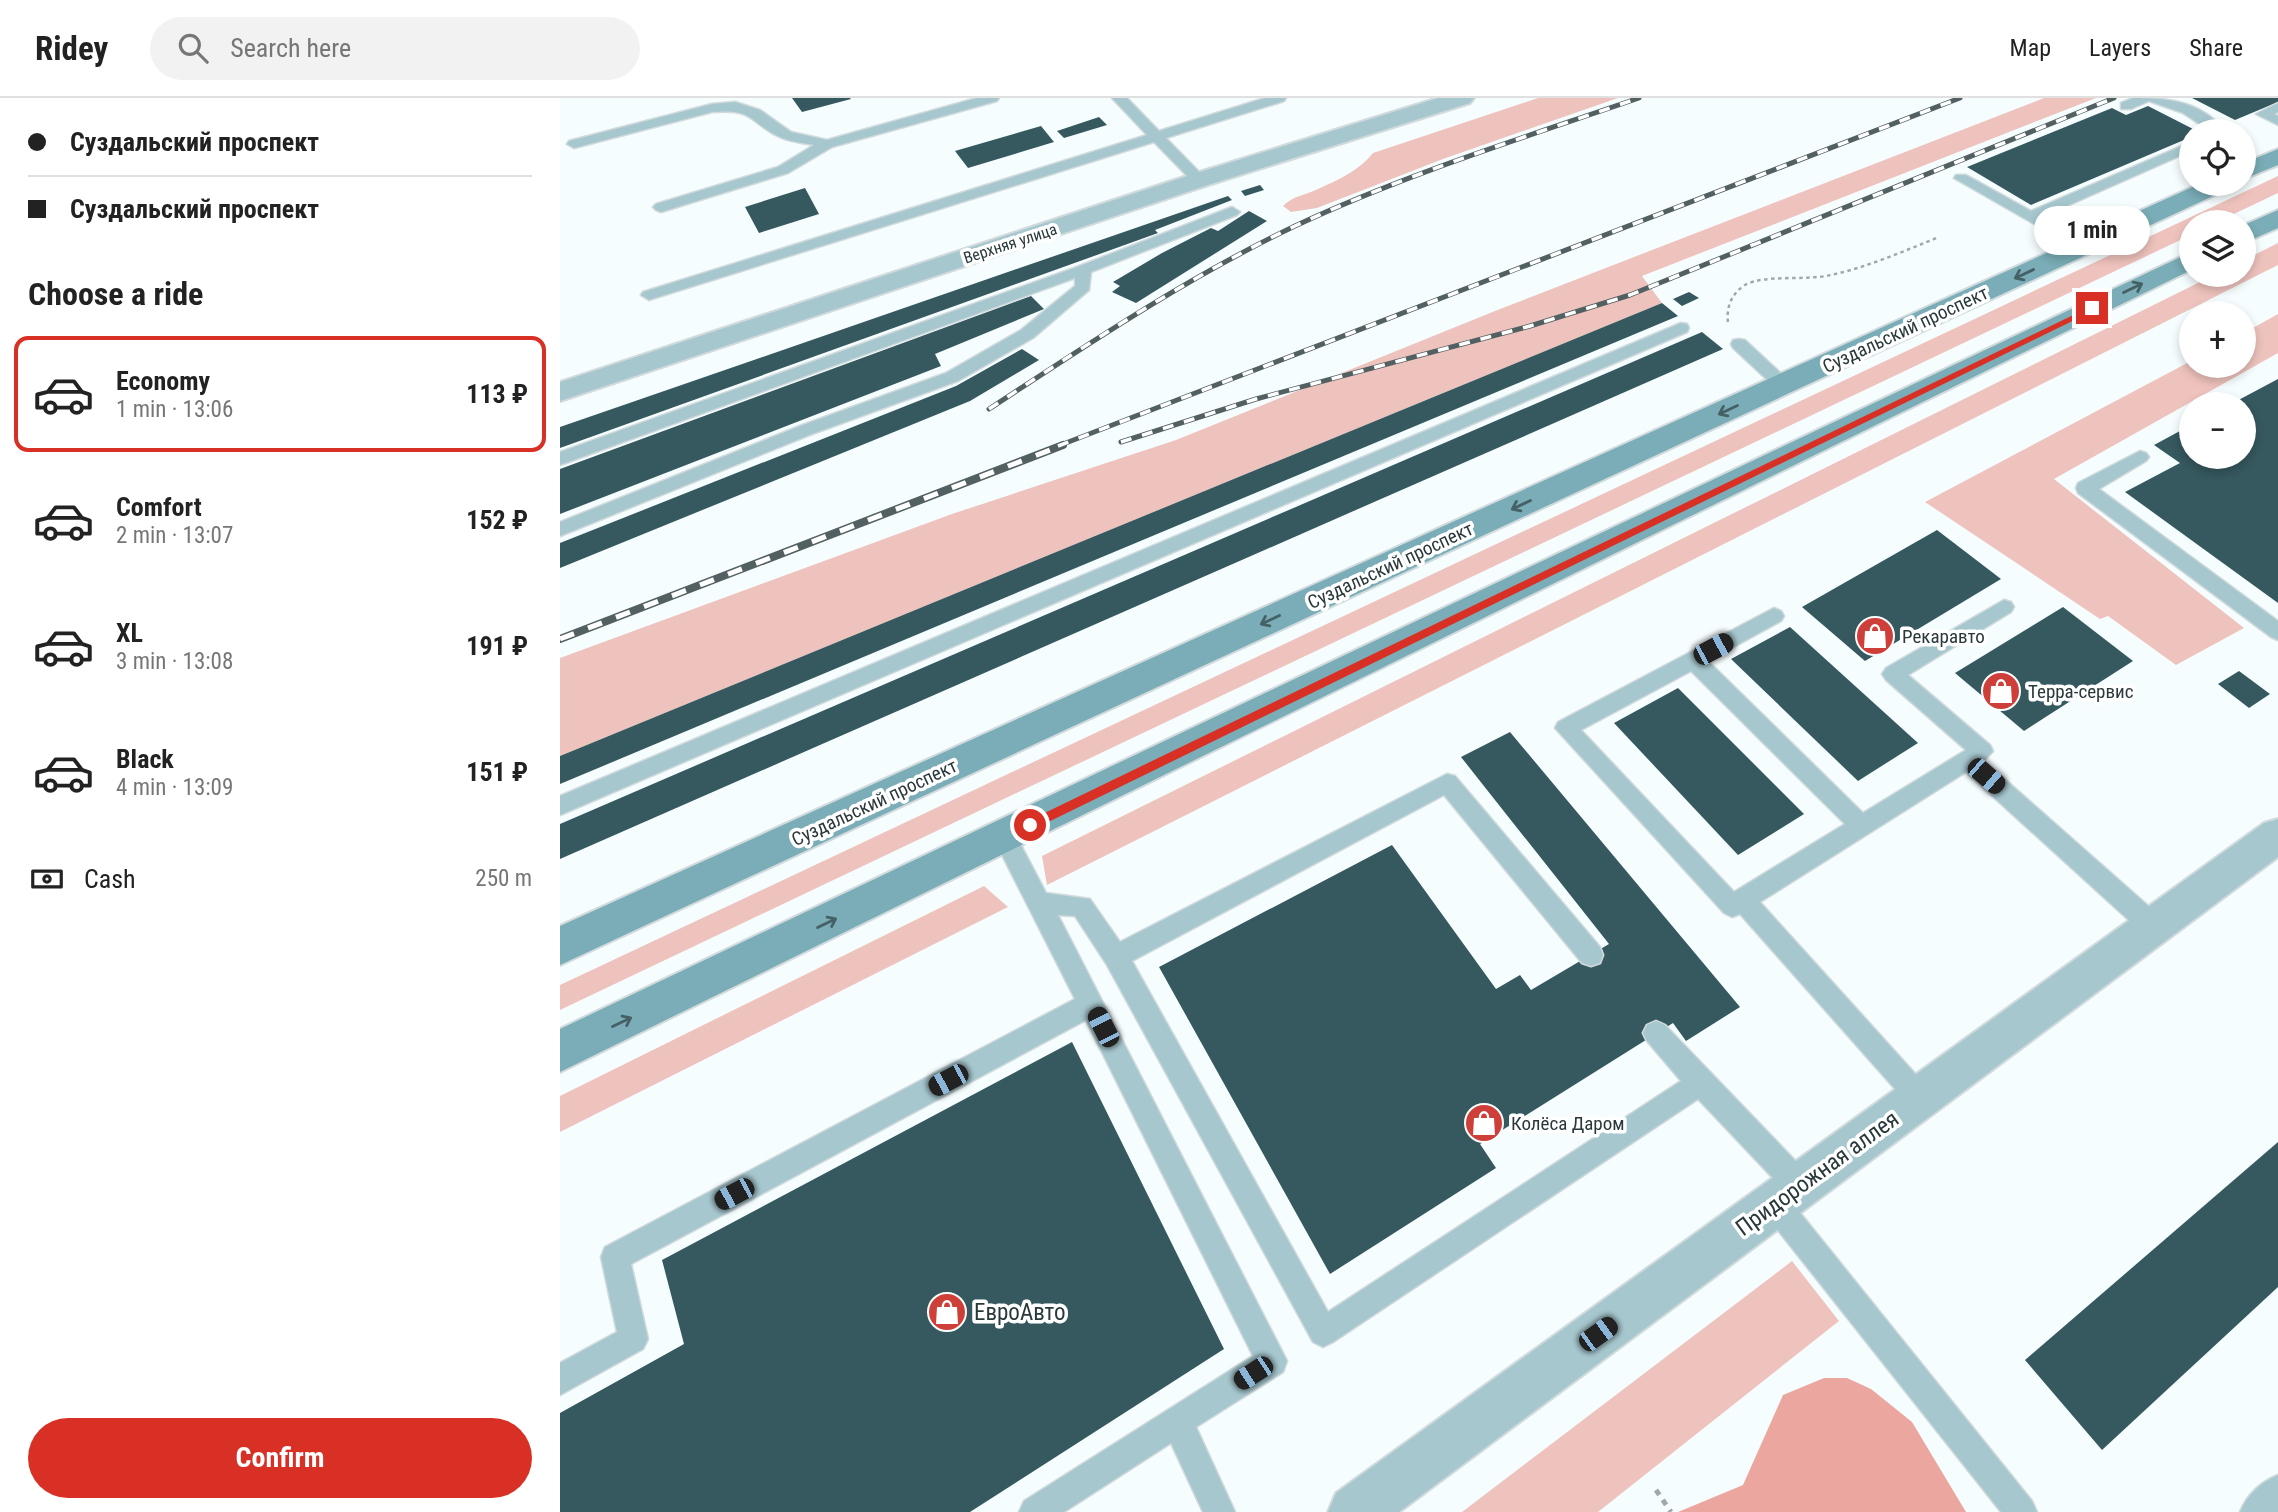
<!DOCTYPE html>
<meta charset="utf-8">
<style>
:root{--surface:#fff;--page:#f2f2f2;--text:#222;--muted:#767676;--line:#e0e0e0;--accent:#d93025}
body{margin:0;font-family:"Roboto Condensed",sans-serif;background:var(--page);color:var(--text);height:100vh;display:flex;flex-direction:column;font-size:26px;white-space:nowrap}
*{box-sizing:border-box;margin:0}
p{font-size:23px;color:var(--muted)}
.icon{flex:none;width:38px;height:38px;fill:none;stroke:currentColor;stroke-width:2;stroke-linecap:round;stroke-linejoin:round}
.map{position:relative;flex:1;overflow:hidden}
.details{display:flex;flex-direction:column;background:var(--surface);width:560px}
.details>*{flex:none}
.banner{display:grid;align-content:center;height:154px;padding:0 28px;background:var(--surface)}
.buttons{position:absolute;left:1619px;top:21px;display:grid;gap:14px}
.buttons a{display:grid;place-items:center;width:77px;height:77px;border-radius:50%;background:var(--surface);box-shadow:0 4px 10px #0003;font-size:35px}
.end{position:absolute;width:32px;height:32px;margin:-16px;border:9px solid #d93025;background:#fff;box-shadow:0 0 0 4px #fff}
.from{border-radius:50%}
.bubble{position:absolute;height:49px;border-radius:24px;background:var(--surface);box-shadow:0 4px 10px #0003;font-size:23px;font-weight:700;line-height:49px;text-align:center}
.car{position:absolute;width:21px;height:42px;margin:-21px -10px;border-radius:9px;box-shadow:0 0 5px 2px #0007;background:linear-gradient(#222 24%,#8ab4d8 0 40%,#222 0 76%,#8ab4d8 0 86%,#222 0)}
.banner b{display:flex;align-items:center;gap:24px;height:66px;font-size:26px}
.banner b+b{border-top:2px solid var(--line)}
.banner i{width:18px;height:18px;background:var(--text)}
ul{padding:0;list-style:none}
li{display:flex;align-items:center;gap:21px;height:116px;margin:0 14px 10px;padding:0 14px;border:4px solid transparent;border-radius:14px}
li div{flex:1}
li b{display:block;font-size:26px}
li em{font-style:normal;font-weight:700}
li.current{border-color:var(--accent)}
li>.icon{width:63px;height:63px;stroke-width:1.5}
h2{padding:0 28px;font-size:32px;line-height:84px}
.pay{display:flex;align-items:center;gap:18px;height:77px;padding:0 28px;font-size:26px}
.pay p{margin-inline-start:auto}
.cta{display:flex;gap:14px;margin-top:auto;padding:14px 28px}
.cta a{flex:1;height:80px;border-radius:42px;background:var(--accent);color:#fff;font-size:28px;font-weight:700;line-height:80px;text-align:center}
header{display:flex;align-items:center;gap:42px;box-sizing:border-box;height:98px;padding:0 35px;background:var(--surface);border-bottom:2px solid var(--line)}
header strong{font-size:33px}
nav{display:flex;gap:38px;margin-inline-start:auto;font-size:24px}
.search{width:490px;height:63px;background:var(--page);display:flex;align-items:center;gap:18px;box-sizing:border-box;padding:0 24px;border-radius:38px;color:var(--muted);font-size:26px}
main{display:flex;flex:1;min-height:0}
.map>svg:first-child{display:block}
.green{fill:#efc3bd}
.forest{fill:#eba79f}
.building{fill:#36585f}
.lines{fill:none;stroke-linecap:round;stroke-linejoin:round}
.service-casing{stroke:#d1dadc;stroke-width:3}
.minor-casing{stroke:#d1dadc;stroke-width:4}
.tertiary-casing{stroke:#d1dadc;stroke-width:4}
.secondary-casing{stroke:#d1dadc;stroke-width:4}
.path-far1{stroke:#9fa9ac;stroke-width:2.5;stroke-dasharray:3.5 3.5;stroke-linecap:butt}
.path{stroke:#9fa9ac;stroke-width:5;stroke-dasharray:6 6;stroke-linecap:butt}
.service{fill:#a6c7ce;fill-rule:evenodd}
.minor{fill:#a6c7ce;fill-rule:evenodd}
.tertiary{fill:#a6c7ce;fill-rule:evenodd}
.secondary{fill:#7aadb7;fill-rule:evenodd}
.rail-far1-casing{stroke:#526062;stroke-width:5}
.rail-casing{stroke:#526062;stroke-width:8}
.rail-far1{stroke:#fff;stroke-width:3.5;stroke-dasharray:11;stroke-linecap:butt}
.rail{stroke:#fff;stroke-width:5;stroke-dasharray:15;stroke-linecap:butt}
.oneway{stroke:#456166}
.route{fill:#d93025}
.labels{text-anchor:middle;stroke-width:7;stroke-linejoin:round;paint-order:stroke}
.far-street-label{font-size:16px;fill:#29383b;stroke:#fff}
.street-label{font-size:19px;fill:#29383b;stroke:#fff}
.poi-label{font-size:19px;fill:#29383b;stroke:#fff;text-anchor:start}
.near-street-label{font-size:23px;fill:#29383b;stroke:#fff}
.near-poi-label{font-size:23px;fill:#29383b;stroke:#fff;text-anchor:start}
</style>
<header>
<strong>Ridey</strong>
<div class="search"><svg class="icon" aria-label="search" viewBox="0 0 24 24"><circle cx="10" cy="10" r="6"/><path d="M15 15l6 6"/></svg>Search here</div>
<nav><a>Map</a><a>Layers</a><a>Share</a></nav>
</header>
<main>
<section class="details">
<div class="banner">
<b><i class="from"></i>Суздальский проспект</b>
<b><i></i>Суздальский проспект</b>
</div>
<h2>Choose a ride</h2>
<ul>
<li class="current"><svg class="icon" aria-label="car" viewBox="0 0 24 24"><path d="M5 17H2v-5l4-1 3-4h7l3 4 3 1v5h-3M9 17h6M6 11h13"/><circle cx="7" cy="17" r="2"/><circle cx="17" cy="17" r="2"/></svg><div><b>Economy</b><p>1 min · 13:06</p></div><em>113 ₽</em></li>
<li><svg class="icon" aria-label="car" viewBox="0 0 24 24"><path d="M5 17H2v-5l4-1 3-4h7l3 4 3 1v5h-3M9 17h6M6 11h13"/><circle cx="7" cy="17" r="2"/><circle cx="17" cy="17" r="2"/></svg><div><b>Comfort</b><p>2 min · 13:07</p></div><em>152 ₽</em></li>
<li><svg class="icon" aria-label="car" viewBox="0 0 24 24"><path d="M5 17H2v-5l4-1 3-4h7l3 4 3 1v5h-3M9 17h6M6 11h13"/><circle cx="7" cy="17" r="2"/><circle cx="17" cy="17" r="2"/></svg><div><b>XL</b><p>3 min · 13:08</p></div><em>191 ₽</em></li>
<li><svg class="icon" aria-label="car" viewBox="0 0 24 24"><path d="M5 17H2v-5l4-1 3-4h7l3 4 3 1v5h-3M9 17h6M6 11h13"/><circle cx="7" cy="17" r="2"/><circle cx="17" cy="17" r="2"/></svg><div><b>Black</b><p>4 min · 13:09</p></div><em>151 ₽</em></li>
</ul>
<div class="pay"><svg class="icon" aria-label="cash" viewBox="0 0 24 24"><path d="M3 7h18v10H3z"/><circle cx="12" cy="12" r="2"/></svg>Cash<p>250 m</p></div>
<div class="cta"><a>Confirm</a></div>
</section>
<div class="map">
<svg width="1718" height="1414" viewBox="0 0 1718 1414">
<rect width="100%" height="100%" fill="#f6fdff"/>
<g class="green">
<path d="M978,0H1058L883,61L757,110L731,114L723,108C732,98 746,97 758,91C778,82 800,72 813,55Z"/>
<polygon points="1484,0 1536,0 1082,178 1102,205 0,658 0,560 392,416 616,342 940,211"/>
<polygon points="1718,78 1718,95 1657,124 1631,124 1631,137 0,912 0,887"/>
<polygon points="1718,145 1718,167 487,787 482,758 1654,177 1684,177 1684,162"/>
<polygon points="1718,216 1718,255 1494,381 1684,530 1616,567 1548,518 1540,521 1365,404 1631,263 1631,268 1684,268 1684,235"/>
<polygon points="424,788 448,809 0,1034 0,998"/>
<polygon points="1232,1163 1279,1223 1038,1414 902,1414"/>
</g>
<polygon class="forest" points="1264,1280 1287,1280 1311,1291 1352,1324 1406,1414 1118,1414 1183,1387 1223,1297"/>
<g class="building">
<polygon points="232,0 290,0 291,1 242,14"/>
<polygon points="1632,0 1718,0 1718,4 1675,22"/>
<polygon points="1588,8 1637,33 1631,33 1631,39 1471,107 1407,69 1552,10 1566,17"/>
<polygon points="539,19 547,27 504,40 497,33"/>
<polygon points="481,28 494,44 408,70 395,53"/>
<polygon points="700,87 704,92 685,98 681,93"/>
<polygon points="245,90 259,116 199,135 185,109"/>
<polygon points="668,98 672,102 595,132 598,135 0,350 0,329"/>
<polygon points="689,113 707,123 576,205 552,194 560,188 553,184 602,155 651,130 658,133"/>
<polygon points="1129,194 1139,200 1122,208 1113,201"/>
<polygon points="471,198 484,211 375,256 381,268 0,416 0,371"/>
<polygon points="1102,205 1118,218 0,686 0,658"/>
<polygon points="1142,234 1163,251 0,761 0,726"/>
<polygon points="462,251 479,262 410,303 0,470 0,445 396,288"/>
<polygon points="1718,281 1718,505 1565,394 1620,365 1594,347 1631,327 1631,359 1684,359 1684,306 1671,306"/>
<polygon points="1377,432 1441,481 1305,563 1242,509"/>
<polygon points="1503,509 1573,563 1464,633 1395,575"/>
<polygon points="1230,529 1358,645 1298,683 1171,561"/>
<polygon points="1679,573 1710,596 1689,610 1658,586"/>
<polygon points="1118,590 1244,716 1178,757 1054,625"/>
<polygon points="950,634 1180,909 1126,943 1113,925 920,1046 936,1070 770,1176 599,869 832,747 936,891 960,877 971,892 1049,846 901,659"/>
<polygon points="512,944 664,1251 410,1414 0,1414 0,1315 124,1246 102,1162"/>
<polygon points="1718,1044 1718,1189 1542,1352 1465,1262"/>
</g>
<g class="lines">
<defs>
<g id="service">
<path d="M417,0H439L437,3L272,49L228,75L101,114L96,112L93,109L96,106L218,69L254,47C244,45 231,44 222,40C189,26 197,10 152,14L14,50L7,46L9,43L152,6L175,4L200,12L231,34L267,42Z"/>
<polygon points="552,0 567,0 599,33 705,0 726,0 724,3 606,40 644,79 646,82 644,85 634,85 594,44 95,200 89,202 81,197 83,194 587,37"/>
<path d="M1573,0C1608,0 1641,3 1665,33H1650L1623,15L1589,3L1571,11H1561V5Z"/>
<polygon points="1718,5 1718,14 1714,16 1718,18 1718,27 1696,16"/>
<polygon points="1631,44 1631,53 1482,119 1529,146 1531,149 1523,154 1394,80 1396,77 1406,77 1471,113"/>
<polygon points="672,109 680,114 677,117 531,174 529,192 473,240 398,283 252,336 0,438 0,424 240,328 386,275 461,232 515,188 515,180 0,367 0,354 517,169"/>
<polygon points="1121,225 1127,226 1129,230 1127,234 0,717 0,698"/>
<polygon points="1179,241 1185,242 1229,283 1232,287 1229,291 1217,291 1173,250 1171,246 1173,242"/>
<polygon points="1580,353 1586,355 1589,359 1586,363 1539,391 1718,523 1718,542 1711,539 1518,395 1516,390 1518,385"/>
<path d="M1444,502L1451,504L1454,509L1451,514L1348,577L1430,647L1433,653L1424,663L1602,820L1605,828L1602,836L1593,839L1584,836L1406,674L1200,804L1369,991L1373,1000L1369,1009L1360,1013L1351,1009L1180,816L1172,819L1164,815L995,630L998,624L1214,510L1221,513L1224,518L1221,523L1148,563L1303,715L1406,652L1326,582L1322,576L1326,570ZM1131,573L1285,726L1174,794L1021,632Z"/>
<polygon points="887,676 895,678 1040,849 1043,857 1040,865 1031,868 1022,865 884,697 572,863 768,1214 1121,983 1087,943 1083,935 1087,927 1096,923 1105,927 1250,1078 1254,1088 1250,1098 1240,1102 1230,1098 1138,1001 773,1244 763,1249 753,1244 547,867 515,818 498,817 727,1263 723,1274 636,1329 675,1414 643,1414 611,1345 504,1414 459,1414 464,1403 693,1258 526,922 71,1166 88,1241 83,1251 0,1297 0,1265 57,1234 41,1159 45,1149 515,901 433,739 437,732 445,729 453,732 486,795 530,801 560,844"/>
<polygon points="1215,1092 1225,1096 1472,1403 1477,1414 1441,1414 1205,1116 1201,1106 1205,1096"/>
<path d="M1718,1377V1414H1680C1687,1397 1701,1384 1718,1377Z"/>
</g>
<polygon id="minor" points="878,0 914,0 910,5 648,87 0,303 0,284 630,77"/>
<polygon id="tertiary" points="1718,721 1718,759 839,1414 768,1414 776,1395 1704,725"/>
<g id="secondary">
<polygon points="1718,51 1718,67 1684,81 1684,65"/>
<polygon points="1639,86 1672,86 1668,91 0,867 0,828"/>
<polygon points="1718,112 1718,130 1684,145 1684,127"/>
<polygon points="1631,154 1631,172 0,974 0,931"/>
</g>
</defs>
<use href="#service" class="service-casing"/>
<use href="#minor" class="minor-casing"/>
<use href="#tertiary" class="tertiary-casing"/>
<use href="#secondary" class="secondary-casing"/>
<path class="path-far1" d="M1168,224C1166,209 1172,195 1185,187C1205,176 1246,183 1271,177C1308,169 1344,153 1379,139"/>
<polyline class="path" points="1096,1392 1111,1414"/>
<use href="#service" class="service"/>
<use href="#minor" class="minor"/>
<use href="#tertiary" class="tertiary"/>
<use href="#secondary" class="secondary"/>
<defs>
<g id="rail-far1">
<path d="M429,311C528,246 628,179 735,128C846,76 963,40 1079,0"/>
<polyline points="561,344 696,301 970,228 1070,197 1554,0"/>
<polyline points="498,348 1400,0"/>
</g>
<polyline id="rail" points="0,541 503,347"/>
</defs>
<use href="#rail-far1" class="rail-far1-casing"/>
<use href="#rail" class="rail-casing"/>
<use href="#rail-far1" class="rail-far1"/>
<use href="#rail" class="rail"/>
</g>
<defs><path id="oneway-shaft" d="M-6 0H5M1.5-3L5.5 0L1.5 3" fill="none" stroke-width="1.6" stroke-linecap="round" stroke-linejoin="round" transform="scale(1.75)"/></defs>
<g class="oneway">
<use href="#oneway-shaft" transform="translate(1464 176) rotate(155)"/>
<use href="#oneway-shaft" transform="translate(1573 190) rotate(-26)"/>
<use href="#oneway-shaft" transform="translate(1168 312) rotate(155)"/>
<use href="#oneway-shaft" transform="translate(961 407) rotate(155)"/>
<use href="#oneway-shaft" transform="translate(710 522) rotate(155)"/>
<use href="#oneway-shaft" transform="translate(267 825) rotate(-26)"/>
<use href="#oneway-shaft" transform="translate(62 924) rotate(-26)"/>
</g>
<polygon class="route" points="1532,208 1535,212 474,731 466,731 464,727 466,724"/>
<defs>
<symbol id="shop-disc" viewBox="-11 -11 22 22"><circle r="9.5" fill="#cd3f38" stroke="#fff"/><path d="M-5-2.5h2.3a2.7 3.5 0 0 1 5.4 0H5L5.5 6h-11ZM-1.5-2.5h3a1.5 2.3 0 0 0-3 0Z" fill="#fff"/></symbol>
</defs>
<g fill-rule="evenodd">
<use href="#shop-disc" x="1293" y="516" width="44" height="44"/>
<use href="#shop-disc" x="1419" y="571" width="44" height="44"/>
<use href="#shop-disc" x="902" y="1003" width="44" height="44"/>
<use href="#shop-disc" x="365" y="1192" width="44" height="44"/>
</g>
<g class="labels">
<g class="far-street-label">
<text transform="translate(450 145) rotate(-18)" y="6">Верхняя улица</text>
</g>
<g class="street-label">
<text transform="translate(1345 231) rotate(-25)" y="7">Суздальский проспект</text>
<text transform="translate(830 467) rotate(-25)" y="7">Суздальский проспект</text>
<text transform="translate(314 704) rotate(-25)" y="7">Суздальский проспект</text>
</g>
<g class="poi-label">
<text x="1342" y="545">Рекаравто</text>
<text x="1468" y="600">Терра-сервис</text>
<text x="951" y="1032">Колёса Даром</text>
</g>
<g class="near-street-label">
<text transform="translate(1257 1075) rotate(-36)" y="8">Придорожная аллея</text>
</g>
<g class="near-poi-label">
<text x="414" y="1222">ЕвроАвто</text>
</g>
</g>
</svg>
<div class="buttons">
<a><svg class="icon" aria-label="locate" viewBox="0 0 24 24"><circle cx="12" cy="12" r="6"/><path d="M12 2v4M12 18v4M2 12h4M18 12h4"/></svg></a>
<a><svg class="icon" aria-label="layers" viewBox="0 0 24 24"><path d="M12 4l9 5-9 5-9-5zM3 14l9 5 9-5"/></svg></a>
<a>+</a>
<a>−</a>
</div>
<i class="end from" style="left:470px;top:727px"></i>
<i class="end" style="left:1532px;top:210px"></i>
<div class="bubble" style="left:1474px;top:108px;width:116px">1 min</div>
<i class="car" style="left:1153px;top:551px;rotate:62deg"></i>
<i class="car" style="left:1426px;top:678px;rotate:131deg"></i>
<i class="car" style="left:543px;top:929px;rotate:333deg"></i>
<i class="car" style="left:388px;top:982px;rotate:242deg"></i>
<i class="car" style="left:174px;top:1096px;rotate:242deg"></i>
<i class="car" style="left:1038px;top:1236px;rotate:54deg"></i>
<i class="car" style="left:693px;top:1275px;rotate:237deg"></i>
</div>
</main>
